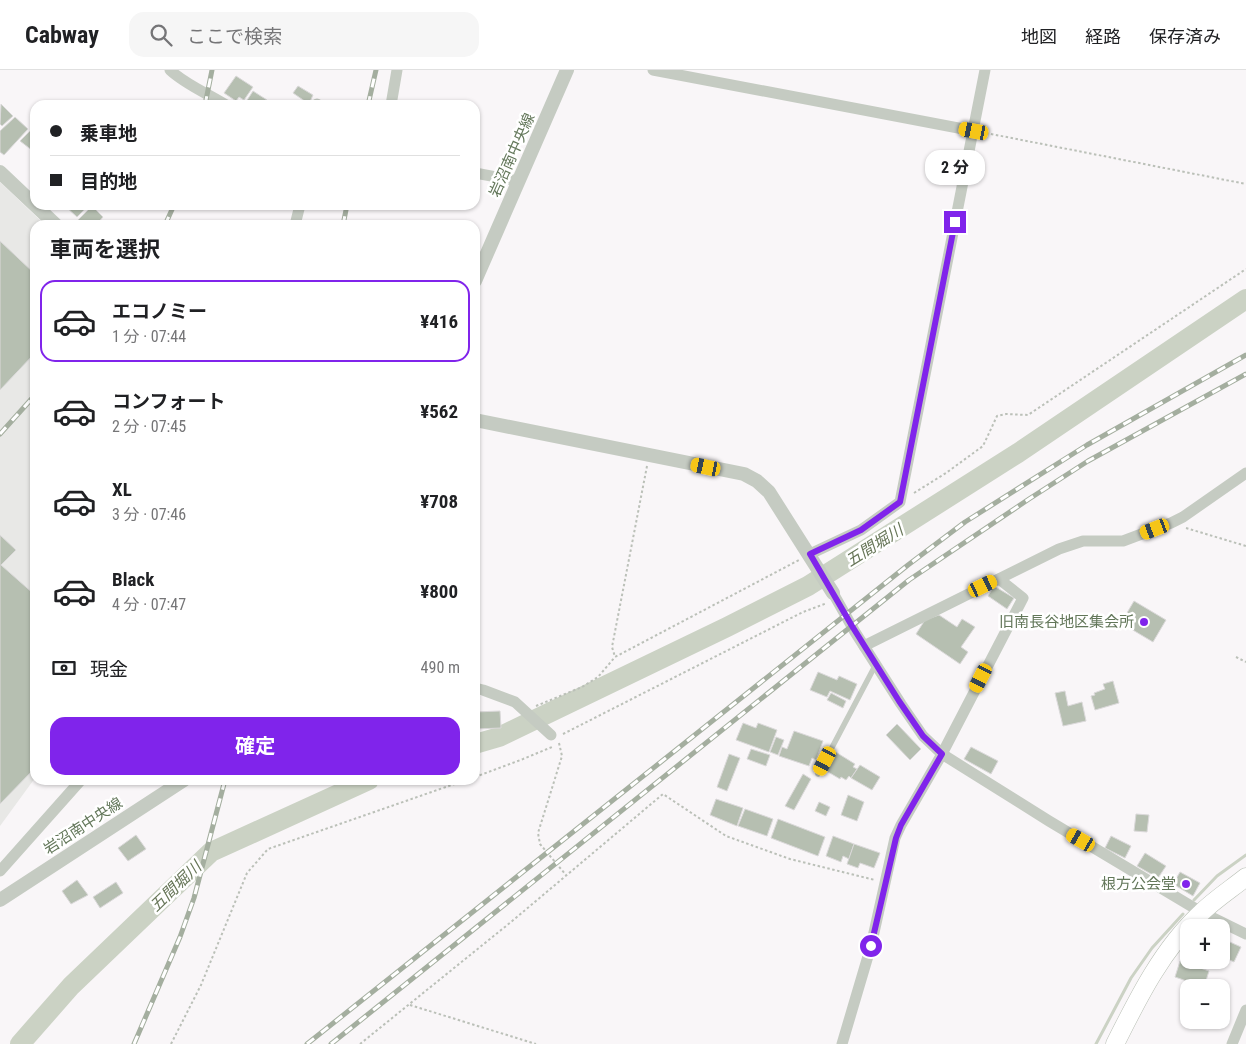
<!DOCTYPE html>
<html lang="ja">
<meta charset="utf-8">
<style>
:root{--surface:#fff;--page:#f6f6f6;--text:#202124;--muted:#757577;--line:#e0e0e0;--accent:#8024eb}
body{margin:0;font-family:"Roboto Condensed","Noto Sans JP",sans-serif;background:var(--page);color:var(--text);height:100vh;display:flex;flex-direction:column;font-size:19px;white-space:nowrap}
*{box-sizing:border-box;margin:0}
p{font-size:16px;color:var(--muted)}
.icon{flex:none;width:28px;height:28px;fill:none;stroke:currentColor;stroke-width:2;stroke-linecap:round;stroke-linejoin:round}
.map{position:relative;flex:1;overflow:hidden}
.side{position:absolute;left:30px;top:150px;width:450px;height:565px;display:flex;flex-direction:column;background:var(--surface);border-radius:15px;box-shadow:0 1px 4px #0004}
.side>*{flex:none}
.top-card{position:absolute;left:30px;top:30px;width:450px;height:110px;border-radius:15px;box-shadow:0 1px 4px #0004;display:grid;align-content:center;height:110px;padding:0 20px;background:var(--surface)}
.buttons{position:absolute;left:1180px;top:849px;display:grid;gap:10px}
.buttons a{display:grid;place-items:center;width:50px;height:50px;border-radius:10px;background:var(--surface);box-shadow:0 1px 4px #0004;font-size:25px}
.end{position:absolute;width:22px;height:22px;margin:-11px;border:6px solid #8024eb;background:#fff;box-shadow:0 0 0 2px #fff}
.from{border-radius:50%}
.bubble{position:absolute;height:35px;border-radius:15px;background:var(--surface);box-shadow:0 1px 4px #0004;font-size:16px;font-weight:700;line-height:35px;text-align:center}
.car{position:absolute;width:15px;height:30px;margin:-15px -8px;border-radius:6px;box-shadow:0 0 4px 1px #0007;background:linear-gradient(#f5c518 24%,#345 0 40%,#f5c518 0 76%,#345 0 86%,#f5c518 0)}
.top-card b{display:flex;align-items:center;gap:18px;height:48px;font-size:19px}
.top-card b+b{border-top:1px solid var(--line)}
.top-card i{width:12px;height:12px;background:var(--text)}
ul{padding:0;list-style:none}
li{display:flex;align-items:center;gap:15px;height:82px;margin:0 10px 8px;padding:0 10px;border:2px solid transparent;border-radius:15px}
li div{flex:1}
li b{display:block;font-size:19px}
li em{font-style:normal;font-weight:700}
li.selected{border-color:var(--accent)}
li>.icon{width:45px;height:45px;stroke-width:1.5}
h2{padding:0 20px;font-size:22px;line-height:60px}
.pay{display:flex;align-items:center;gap:12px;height:55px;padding:0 20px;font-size:19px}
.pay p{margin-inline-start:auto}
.action{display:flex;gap:10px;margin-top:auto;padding:10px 20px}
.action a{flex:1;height:58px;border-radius:15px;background:var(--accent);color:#fff;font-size:20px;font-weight:700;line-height:58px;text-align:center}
header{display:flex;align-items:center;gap:30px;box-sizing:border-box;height:70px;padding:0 25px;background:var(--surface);border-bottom:1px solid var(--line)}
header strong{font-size:24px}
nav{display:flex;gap:28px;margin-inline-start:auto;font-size:18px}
.search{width:350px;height:45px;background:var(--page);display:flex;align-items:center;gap:12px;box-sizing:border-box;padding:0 18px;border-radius:15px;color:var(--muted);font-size:19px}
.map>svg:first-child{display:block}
.built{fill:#e8e8e6}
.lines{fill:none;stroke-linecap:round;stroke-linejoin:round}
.stream{stroke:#cbd2c4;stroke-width:3}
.river{stroke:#cbd2c4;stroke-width:20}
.building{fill:#b6bfb1;stroke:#dbd9da}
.primary-casing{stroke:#b7beb3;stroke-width:19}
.path{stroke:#bbc0b8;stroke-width:2;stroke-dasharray:2.5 2.5;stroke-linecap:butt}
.service{stroke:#c5cbc2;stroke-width:5.5}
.minor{stroke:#c5cbc2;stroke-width:11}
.tertiary{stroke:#c5cbc2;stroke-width:14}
.primary{stroke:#fff;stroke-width:18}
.rail-casing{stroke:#a4ae9f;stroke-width:5}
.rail{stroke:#fff;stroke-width:3;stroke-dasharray:9;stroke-linecap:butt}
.route{stroke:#8024eb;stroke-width:6}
.poi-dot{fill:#8024eb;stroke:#fff;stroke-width:2}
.labels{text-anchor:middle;stroke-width:5;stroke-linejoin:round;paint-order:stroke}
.street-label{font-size:15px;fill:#63775a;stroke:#fff}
.poi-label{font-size:15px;fill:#63775a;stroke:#fff;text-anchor:end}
.water-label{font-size:16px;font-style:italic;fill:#677658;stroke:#fff}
</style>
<header>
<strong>Cabway</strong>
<div class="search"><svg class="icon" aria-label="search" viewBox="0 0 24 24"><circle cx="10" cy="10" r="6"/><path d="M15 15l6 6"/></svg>ここで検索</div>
<nav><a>地図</a><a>経路</a><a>保存済み</a></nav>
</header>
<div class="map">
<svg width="1246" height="974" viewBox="0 0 1246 974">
<rect width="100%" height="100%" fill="#f9f6f8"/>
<polygon class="built" points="0,112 45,155 35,155 35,708 0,756"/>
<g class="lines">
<g class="stream">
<polyline points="1194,830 1217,806 1246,785"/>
<polyline points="1096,974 1131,908 1152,878 1183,844"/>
</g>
<g class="river">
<polyline points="475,674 499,667 727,557 808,516 1018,383 1246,229"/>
<polyline points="20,974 71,916 211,782 369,710"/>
</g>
</g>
<g class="building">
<polygon points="236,6 253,17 244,30 239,27 236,31 224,23"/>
<polygon points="298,16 313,25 309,34 293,23"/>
<polygon points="253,21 267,30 264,35 244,35"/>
<polygon points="1,34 13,46 2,56 0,54"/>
<polygon points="15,47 28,59 4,85 0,82 0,61"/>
<polygon points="35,56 35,79 33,81 20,71"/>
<polygon points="64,135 89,135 77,147"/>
<polygon points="92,136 103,147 96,155 74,154"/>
<polygon points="0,171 35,204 35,283 0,320"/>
<polygon points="0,465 16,480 1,495 35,525 35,698 0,734"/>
<polygon points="994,516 1014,528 1007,539 988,526"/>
<polygon points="1134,531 1166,550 1153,572 1121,553"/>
<polygon points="939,545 957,557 962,549 975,557 961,577 968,582 960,594 916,564 925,550"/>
<polygon points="818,602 837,610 839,606 857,614 850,630 830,621 827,627 810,620"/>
<polygon points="1113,611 1119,633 1095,640 1091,626 1095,625 1094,623 1105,619 1103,614"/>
<polygon points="1065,621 1068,636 1082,632 1086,651 1063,656 1055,623"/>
<polygon points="831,623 846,631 843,638 827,630"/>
<polygon points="500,641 501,658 475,659 475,642"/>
<polygon points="743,653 756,658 758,653 777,660 769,682 736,670"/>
<polygon points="897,654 921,679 910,690 886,665"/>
<polygon points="794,661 823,671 816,690 812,688 809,696 779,686 782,677 787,679"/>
<polygon points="776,667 784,670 778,685 770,682"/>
<polygon points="971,677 998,691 991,704 964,689"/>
<polygon points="751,679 770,685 766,696 747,689"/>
<polygon points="834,681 855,694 853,697 857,699 851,708 849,706 846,710 841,707 840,709 823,699"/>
<polygon points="729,684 740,688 727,721 717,717"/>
<polygon points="860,695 880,707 872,720 851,708"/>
<polygon points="803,704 811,709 794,740 785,736"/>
<polygon points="848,725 864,732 857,751 841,745"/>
<polygon points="716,729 743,738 737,756 710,745"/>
<polygon points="819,732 830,737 826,746 815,741"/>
<polygon points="745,739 773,749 767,766 738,756"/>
<polygon points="1136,744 1149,745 1147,762 1134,761"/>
<polygon points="778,749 825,767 818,786 771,768"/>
<polygon points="136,765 146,779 128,791 118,778"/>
<polygon points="833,766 854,774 849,789 843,786 841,792 826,786"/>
<polygon points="1111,766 1131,776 1125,788 1105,778"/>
<polygon points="854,774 880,783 874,798 860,793 858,798 847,794"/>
<polygon points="1145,783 1166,796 1158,808 1137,796"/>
<polygon points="1180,802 1200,813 1193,826 1173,814"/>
<polygon points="77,810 88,825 71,834 62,821"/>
<polygon points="116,812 123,823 100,838 93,827"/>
<polygon points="1221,868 1241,877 1234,892 1221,886"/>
<polygon points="1180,891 1209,901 1204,917 1175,907"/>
</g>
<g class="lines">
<defs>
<path id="primary" d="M1115,974C1138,928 1163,878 1201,843C1214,830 1231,819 1246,807"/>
</defs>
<use href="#primary" class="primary-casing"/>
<g class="path">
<polyline points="986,63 1246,114"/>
<polyline points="647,396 612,577 615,587 799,490"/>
<polyline points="914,423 946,403 983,376 997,346 1006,344 1028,345 1246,199"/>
<polyline points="1186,458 1246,476"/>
<polyline points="1236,587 1246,592"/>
<polyline points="536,636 582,617 598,607 615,587"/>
<polyline points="563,664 803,542 827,533"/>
<polyline points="559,673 562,686 538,763 540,774 566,805"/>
<polyline points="475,707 523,689 552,677"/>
<polyline points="410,935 536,974"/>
<polyline points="171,974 201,915 247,803 268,779 466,710"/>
<polyline points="360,974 511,852 663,724 726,766 790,789 875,810"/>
</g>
<polyline class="service" points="818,704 876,594"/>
<g class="minor">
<path d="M170,0C186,15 207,23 226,35"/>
<polyline points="653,0 974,61"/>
<polyline points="317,35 317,34"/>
<polyline points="391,35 397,0"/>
<polyline points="475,103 518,111"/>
<polyline points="295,155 300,135"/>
<polyline points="810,484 861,460 900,432 985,0"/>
<polyline points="833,523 855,562 901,634 923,666 942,684 1049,751 1201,842 1246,864"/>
<polyline points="864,576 1059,479 1083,471 1123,471 1171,453 1183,447 1246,403"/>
<polyline points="475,618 483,620 515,632 551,665"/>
<polyline points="0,801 81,710"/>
<polyline points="842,974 871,876 895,768 901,755 942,684 1023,528 999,509"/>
<polyline points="1232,974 1246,940"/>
</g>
<g class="tertiary">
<polyline points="0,102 56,155"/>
<polyline points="475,211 567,0"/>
<polyline points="475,350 744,404 757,411 769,422 833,523"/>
<polyline points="0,830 184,710"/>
</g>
<use href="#primary" class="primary"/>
<defs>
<g id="rail">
<polyline points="205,35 212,0"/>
<polyline points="368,35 376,0"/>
<polyline points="165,155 174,135"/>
<polyline points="343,155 347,135"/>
<polyline points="0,364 35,325"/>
<polyline points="134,974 180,867 194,828 225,710"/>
<polyline points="307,974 908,495 965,452 1087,375 1246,285"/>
<polyline points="331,974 909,510 1029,429 1088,391 1246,304"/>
</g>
</defs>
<use href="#rail" class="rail-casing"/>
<use href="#rail" class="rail"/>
</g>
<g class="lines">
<polyline class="route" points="871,876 896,768 901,755 942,684 923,666 899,631 852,556 810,484 861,460 900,432 955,152"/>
</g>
<g class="poi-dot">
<circle cx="1144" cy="552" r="5"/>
<circle cx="1186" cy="814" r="5"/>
</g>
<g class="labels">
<g class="street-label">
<text transform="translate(512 85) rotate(-66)" y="5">岩沼南中央線</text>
<text transform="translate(83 756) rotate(-33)" y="5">岩沼南中央線</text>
</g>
<g class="poi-label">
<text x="1134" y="557">旧南長谷地区集会所</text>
<text x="1176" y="819">根方公会堂</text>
</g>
<g class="water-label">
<text transform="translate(874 475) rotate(-32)" y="6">五間堀川</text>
<text transform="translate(175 816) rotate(-44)" y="6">五間堀川</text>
</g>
</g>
</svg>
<div class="buttons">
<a>+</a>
<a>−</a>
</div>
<i class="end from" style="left:871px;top:876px"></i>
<i class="end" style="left:955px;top:152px"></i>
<div class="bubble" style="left:925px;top:80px;width:60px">2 分</div>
<i class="car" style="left:974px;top:61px;rotate:281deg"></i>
<i class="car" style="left:706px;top:397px;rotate:282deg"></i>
<i class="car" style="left:1155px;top:459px;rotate:249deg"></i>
<i class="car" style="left:983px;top:516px;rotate:64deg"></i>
<i class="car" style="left:981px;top:608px;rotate:207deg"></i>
<i class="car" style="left:825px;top:691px;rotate:208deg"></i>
<i class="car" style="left:1081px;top:770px;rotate:300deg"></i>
<div class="top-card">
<b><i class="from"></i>乗車地</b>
<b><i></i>目的地</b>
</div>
<section class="side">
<h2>車両を選択</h2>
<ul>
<li class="selected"><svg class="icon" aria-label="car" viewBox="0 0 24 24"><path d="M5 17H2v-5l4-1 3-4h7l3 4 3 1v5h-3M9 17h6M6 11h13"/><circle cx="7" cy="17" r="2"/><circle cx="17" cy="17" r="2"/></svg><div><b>エコノミー</b><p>1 分 · 07:44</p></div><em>¥416</em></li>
<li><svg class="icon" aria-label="car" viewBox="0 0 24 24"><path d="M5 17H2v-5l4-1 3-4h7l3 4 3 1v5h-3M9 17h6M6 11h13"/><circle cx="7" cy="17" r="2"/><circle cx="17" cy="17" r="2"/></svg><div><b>コンフォート</b><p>2 分 · 07:45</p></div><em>¥562</em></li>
<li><svg class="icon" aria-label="car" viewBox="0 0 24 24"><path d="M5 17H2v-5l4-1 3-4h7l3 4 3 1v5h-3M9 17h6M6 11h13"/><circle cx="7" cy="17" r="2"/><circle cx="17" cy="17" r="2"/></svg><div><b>XL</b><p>3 分 · 07:46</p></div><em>¥708</em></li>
<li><svg class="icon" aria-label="car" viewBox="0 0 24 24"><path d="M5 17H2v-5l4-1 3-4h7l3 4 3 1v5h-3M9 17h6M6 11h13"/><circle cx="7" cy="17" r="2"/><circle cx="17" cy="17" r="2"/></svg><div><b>Black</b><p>4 分 · 07:47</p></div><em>¥800</em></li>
</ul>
<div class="pay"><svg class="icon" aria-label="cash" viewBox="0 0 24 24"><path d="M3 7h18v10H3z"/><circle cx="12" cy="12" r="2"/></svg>現金<p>490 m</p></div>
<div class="action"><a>確定</a></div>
</section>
</div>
